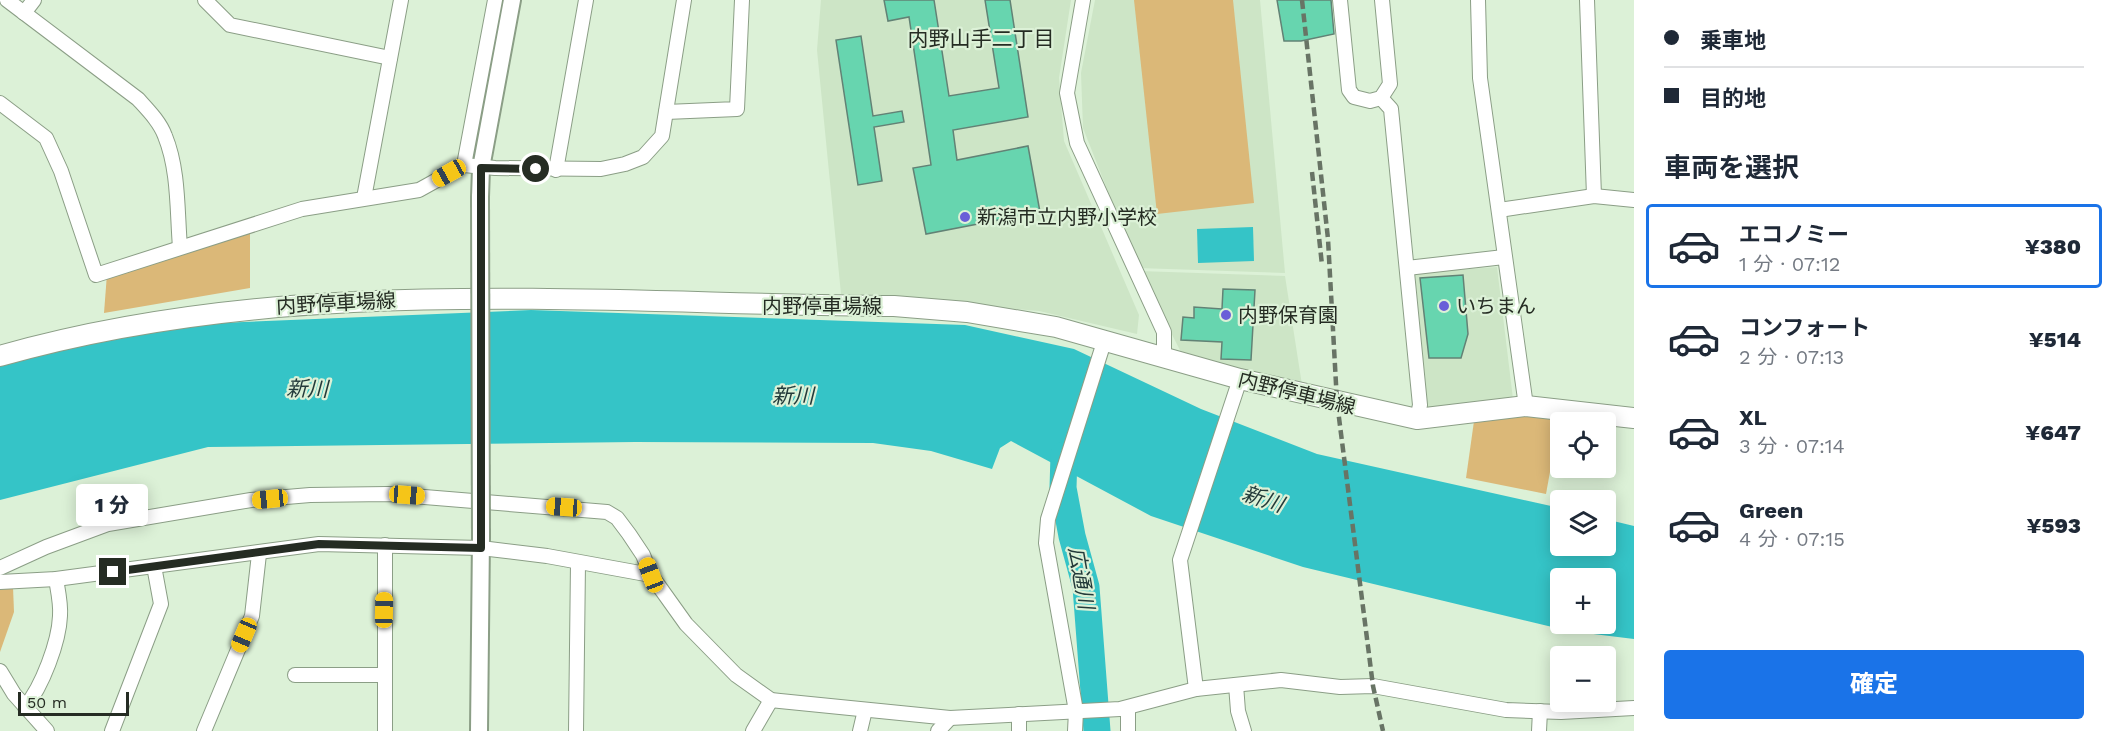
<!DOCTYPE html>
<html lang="ja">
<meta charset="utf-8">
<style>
:root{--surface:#fff;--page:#f2f2f3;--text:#1f2937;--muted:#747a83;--line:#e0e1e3;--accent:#1a73e8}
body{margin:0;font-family:"Work Sans","Noto Sans JP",sans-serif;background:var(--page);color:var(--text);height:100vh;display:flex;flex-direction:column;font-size:22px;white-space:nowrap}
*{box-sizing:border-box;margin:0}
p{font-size:20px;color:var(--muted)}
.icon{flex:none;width:33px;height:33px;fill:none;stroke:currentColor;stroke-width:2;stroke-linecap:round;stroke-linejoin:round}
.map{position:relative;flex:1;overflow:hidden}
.sheet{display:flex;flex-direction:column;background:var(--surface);width:480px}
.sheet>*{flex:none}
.banner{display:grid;align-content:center;height:132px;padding:0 30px;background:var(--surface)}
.fabs{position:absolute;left:1550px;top:412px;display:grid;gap:12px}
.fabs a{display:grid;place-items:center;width:66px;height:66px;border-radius:6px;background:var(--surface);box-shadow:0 3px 15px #0003;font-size:30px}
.scale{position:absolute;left:18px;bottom:15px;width:111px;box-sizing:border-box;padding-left:6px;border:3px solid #252c23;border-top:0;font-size:16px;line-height:21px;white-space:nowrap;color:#252c23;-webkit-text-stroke:4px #dcf1d7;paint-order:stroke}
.end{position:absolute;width:27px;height:27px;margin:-14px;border:8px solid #252c23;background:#fff;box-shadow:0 0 0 3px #fff}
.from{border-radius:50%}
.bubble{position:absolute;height:42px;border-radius:6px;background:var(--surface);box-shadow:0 3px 15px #0003;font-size:20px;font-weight:800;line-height:42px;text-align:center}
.car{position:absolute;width:18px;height:36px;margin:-18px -9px;border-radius:8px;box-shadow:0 0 4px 2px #0007;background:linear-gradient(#f5c518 24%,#345 0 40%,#f5c518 0 76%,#345 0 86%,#f5c518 0)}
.banner b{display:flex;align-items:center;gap:21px;height:57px;font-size:22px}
.banner b+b{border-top:2px solid var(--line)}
.banner i{width:15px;height:15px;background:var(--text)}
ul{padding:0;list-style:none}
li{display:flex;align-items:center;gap:18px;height:84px;margin:0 12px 9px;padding:0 18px;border:3px solid transparent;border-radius:6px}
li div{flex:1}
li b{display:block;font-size:22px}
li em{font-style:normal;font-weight:800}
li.active{border-color:var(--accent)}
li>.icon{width:54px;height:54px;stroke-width:1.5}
h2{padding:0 30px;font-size:27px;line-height:72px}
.button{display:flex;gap:12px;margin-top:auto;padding:12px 30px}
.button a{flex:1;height:69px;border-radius:6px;background:var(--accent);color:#fff;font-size:24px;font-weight:800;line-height:69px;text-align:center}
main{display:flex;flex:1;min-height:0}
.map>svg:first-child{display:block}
.built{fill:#cde5c6}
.green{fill:#dbb878}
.water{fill:#35c4c7;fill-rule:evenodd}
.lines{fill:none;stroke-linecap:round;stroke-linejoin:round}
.river{stroke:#35c4c7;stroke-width:27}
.building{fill:#67d5af;stroke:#628275;stroke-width:1.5}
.minor-casing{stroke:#8b9e86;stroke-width:16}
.tertiary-casing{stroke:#8b9e86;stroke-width:20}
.secondary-casing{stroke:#8b9e86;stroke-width:22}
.minor{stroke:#fff;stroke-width:14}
.tertiary{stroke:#fff;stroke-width:16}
.secondary{stroke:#fff;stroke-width:20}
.rail{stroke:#687465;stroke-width:4.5;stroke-dasharray:9 4.5;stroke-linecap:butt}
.tertiary-bridge-casing{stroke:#8b9e86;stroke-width:20;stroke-linecap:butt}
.tertiary-bridge{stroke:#fff;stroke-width:16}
.route{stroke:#252c23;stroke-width:8}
.poi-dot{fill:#6a5ed8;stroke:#dcf1d7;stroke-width:2}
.labels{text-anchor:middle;stroke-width:4.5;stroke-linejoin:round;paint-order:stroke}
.poi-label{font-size:20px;fill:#252c23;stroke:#dcf1d7;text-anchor:start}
.street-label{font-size:20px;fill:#252c23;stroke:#dcf1d7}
.neighbourhood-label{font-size:21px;fill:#252c23;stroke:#dcf1d7}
.water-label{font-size:21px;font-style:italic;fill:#233a3a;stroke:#dcf1d7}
</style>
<main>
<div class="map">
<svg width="1634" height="731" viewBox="0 0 1634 731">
<rect width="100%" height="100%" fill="#dcf1d7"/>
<g class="built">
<polygon points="821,0 1071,0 1059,78 1064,141 1139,315 1137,334 1039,311 841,294 817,50"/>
<polygon points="1095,0 1260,0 1285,273 1138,268 1083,128 1081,73"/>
<polygon points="1497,267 1513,399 1427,414 1415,273"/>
<polygon points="1139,271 1285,276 1302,385 1182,354"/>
</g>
<g class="green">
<polygon points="1134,0 1233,0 1254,203 1157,214"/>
<polygon points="250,229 250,288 104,313 107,274"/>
<polygon points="1561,411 1546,494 1466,478 1475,414"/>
<polygon points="13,587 14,612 0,652 0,588"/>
</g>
<g class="water">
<polygon points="1253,227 1254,261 1198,263 1197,229"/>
<path d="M531,310L965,325L1074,349L1201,409L1317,454L1560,508V546H1605V519L1634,526V639L1569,631L1303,567L1151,516L1011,441L1000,448L992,469L931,451L873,443L635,442L208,447L0,500V365L123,327ZM1560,579H1605V624H1560Z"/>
</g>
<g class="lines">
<polyline class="river" points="1064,455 1063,488 1072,536 1086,587 1097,731"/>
</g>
<g class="building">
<polygon points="884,0 934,0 949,96 999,88 985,0 1010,0 1028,117 953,130 957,160 1028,146 1040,212 926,234 913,168 931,165 909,17 888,21"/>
<polygon points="1277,0 1331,0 1334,34 1301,41 1284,41"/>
<polygon points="861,36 873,116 902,111 904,122 874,127 882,181 858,185 836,40"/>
<polygon points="1463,275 1468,334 1461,358 1429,358 1420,278"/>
<polygon points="1223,289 1255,290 1251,360 1221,359 1222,342 1181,340 1183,317 1194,318 1194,307 1222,309"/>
</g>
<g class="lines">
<defs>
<g id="minor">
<path d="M7,0L138,99C148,110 160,122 165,136C179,170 177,212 180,247"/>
<polyline points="205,0 230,25 390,58"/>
<polyline points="1083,0 1067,93 1077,143 1164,332 1164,359"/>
<polyline points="1340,0 1349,90 1354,97 1370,101 1381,98 1390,84 1382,0"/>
<polyline points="1478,0 1480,78 1526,406"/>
<polyline points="1587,0 1594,196"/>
<polyline points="24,13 34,0"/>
<polyline points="1381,98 1391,109 1420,405 1417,419"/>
<polyline points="0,103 46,138 61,171 96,275 302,209 419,190 464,165 495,168 601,169 625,164 643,157 662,136 684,0"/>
<polyline points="666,112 737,109 742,0"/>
<polyline points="464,165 495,0"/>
<polyline points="556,170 586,0"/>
<polyline points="364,198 401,0"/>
<polyline points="1499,210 1594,196 1634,200"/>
<polyline points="1407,268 1504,257"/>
<polyline points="385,545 385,731"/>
<polyline points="0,568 46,547 108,524 251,500 310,495 388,494 607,512 617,518 629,534 643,555 651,575 686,624 736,675 771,700 780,701 950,718 1120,709 1196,689 1281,680 1340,687 1373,686 1506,710 1561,712 1634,708"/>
<polyline points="0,582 56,579 319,544 481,548 547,556 651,575"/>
<polyline points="0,671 14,694 47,731"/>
<polyline points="295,675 384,675"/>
<polyline points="1236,685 1238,711 1244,731"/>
<polyline points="1196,689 1180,560 1240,379"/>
<path d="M25,707C42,687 59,642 60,616C61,604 58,591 56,579"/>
<polyline points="1128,709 1128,731"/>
<polyline points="112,731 161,604 154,566"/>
<polyline points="204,731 252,616 259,554"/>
<polyline points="576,731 578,563"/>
<polyline points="753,731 771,700"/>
<polyline points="860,731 865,710"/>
<polyline points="938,731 950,718"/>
<polyline points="1019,731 1019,714"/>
<polyline points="1075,731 1076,711 1046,543 1048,519 1104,342"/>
<polyline points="1539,731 1540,711"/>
</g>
<g id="tertiary">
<polyline points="480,197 481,168 512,0"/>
<polyline points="479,731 481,537"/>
</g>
<path id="secondary" d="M0,356C291,273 595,304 894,306L967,312L1056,327L1240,379L1417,419L1526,406L1634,418"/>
</defs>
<use href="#minor" class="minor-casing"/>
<use href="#tertiary" class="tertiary-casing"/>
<use href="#secondary" class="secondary-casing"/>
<use href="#minor" class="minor"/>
<use href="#tertiary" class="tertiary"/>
<use href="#secondary" class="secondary"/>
<g class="rail">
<polyline points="1302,0 1328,239 1337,402 1373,686 1383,731"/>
<polyline points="1312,172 1322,265"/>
</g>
<defs>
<polyline id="tertiary-bridge" points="480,197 481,537"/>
</defs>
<use href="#tertiary-bridge" class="tertiary-bridge-casing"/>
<use href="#tertiary-bridge" class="tertiary-bridge"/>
</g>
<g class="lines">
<polyline class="route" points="113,572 319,544 481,548 481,168 536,169"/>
</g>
<g class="poi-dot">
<circle cx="965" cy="217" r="6"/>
<circle cx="1444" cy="306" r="6"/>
<circle cx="1226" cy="315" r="6"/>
</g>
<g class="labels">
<g class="poi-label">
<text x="977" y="224">新潟市立内野小学校</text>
<text x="1456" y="313">いちまん</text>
<text x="1238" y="322">内野保育園</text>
</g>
<g class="street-label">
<text transform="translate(336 303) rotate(-3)" y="7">内野停車場線</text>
<text x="822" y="313">内野停車場線</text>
<text transform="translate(1297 393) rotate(14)" y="7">内野停車場線</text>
</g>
<g class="neighbourhood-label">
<text x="981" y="46">内野山手二丁目</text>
</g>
<g class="water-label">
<text transform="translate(307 389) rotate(1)" y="7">新川</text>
<text x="793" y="403">新川</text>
<text transform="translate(1263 499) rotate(18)" y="7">新川</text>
<text transform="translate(1081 578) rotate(80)" y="7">広通川</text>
</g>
</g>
</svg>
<div class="fabs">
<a><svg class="icon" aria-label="locate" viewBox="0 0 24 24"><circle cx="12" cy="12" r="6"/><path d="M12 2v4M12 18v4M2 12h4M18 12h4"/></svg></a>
<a><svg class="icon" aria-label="layers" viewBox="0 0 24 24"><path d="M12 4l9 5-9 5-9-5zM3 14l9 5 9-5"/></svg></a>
<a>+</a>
<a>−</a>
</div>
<div class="scale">50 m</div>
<i class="end from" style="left:536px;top:169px"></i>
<i class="end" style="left:113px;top:572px"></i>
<div class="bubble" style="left:76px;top:484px;width:72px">1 分</div>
<i class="car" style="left:449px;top:173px;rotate:241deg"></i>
<i class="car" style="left:407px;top:495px;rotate:94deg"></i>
<i class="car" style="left:270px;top:499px;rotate:264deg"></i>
<i class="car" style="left:564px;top:507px;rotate:274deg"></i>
<i class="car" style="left:651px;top:575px;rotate:339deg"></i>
<i class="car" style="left:384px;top:610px;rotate:1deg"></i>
<i class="car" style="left:244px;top:635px;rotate:203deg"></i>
</div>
<section class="sheet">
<div class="banner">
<b><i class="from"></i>乗車地</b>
<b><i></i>目的地</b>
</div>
<h2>車両を選択</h2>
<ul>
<li class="active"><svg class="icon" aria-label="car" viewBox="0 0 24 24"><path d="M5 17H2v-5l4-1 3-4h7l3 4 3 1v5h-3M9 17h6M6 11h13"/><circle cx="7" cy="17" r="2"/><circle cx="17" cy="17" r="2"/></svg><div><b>エコノミー</b><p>1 分 · 07:12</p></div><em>¥380</em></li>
<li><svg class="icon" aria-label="car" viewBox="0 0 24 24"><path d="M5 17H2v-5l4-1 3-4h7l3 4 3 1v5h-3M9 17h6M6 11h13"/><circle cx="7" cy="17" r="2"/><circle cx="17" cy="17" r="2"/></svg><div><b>コンフォート</b><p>2 分 · 07:13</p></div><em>¥514</em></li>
<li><svg class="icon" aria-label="car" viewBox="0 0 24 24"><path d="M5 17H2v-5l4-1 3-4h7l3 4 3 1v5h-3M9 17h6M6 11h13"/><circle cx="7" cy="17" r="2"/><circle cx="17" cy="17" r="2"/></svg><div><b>XL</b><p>3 分 · 07:14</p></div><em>¥647</em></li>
<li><svg class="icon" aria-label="car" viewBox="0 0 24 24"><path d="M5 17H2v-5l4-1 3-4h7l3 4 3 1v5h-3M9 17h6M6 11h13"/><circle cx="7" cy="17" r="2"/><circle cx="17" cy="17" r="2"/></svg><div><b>Green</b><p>4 分 · 07:15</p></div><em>¥593</em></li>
</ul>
<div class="button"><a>確定</a></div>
</section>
</main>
